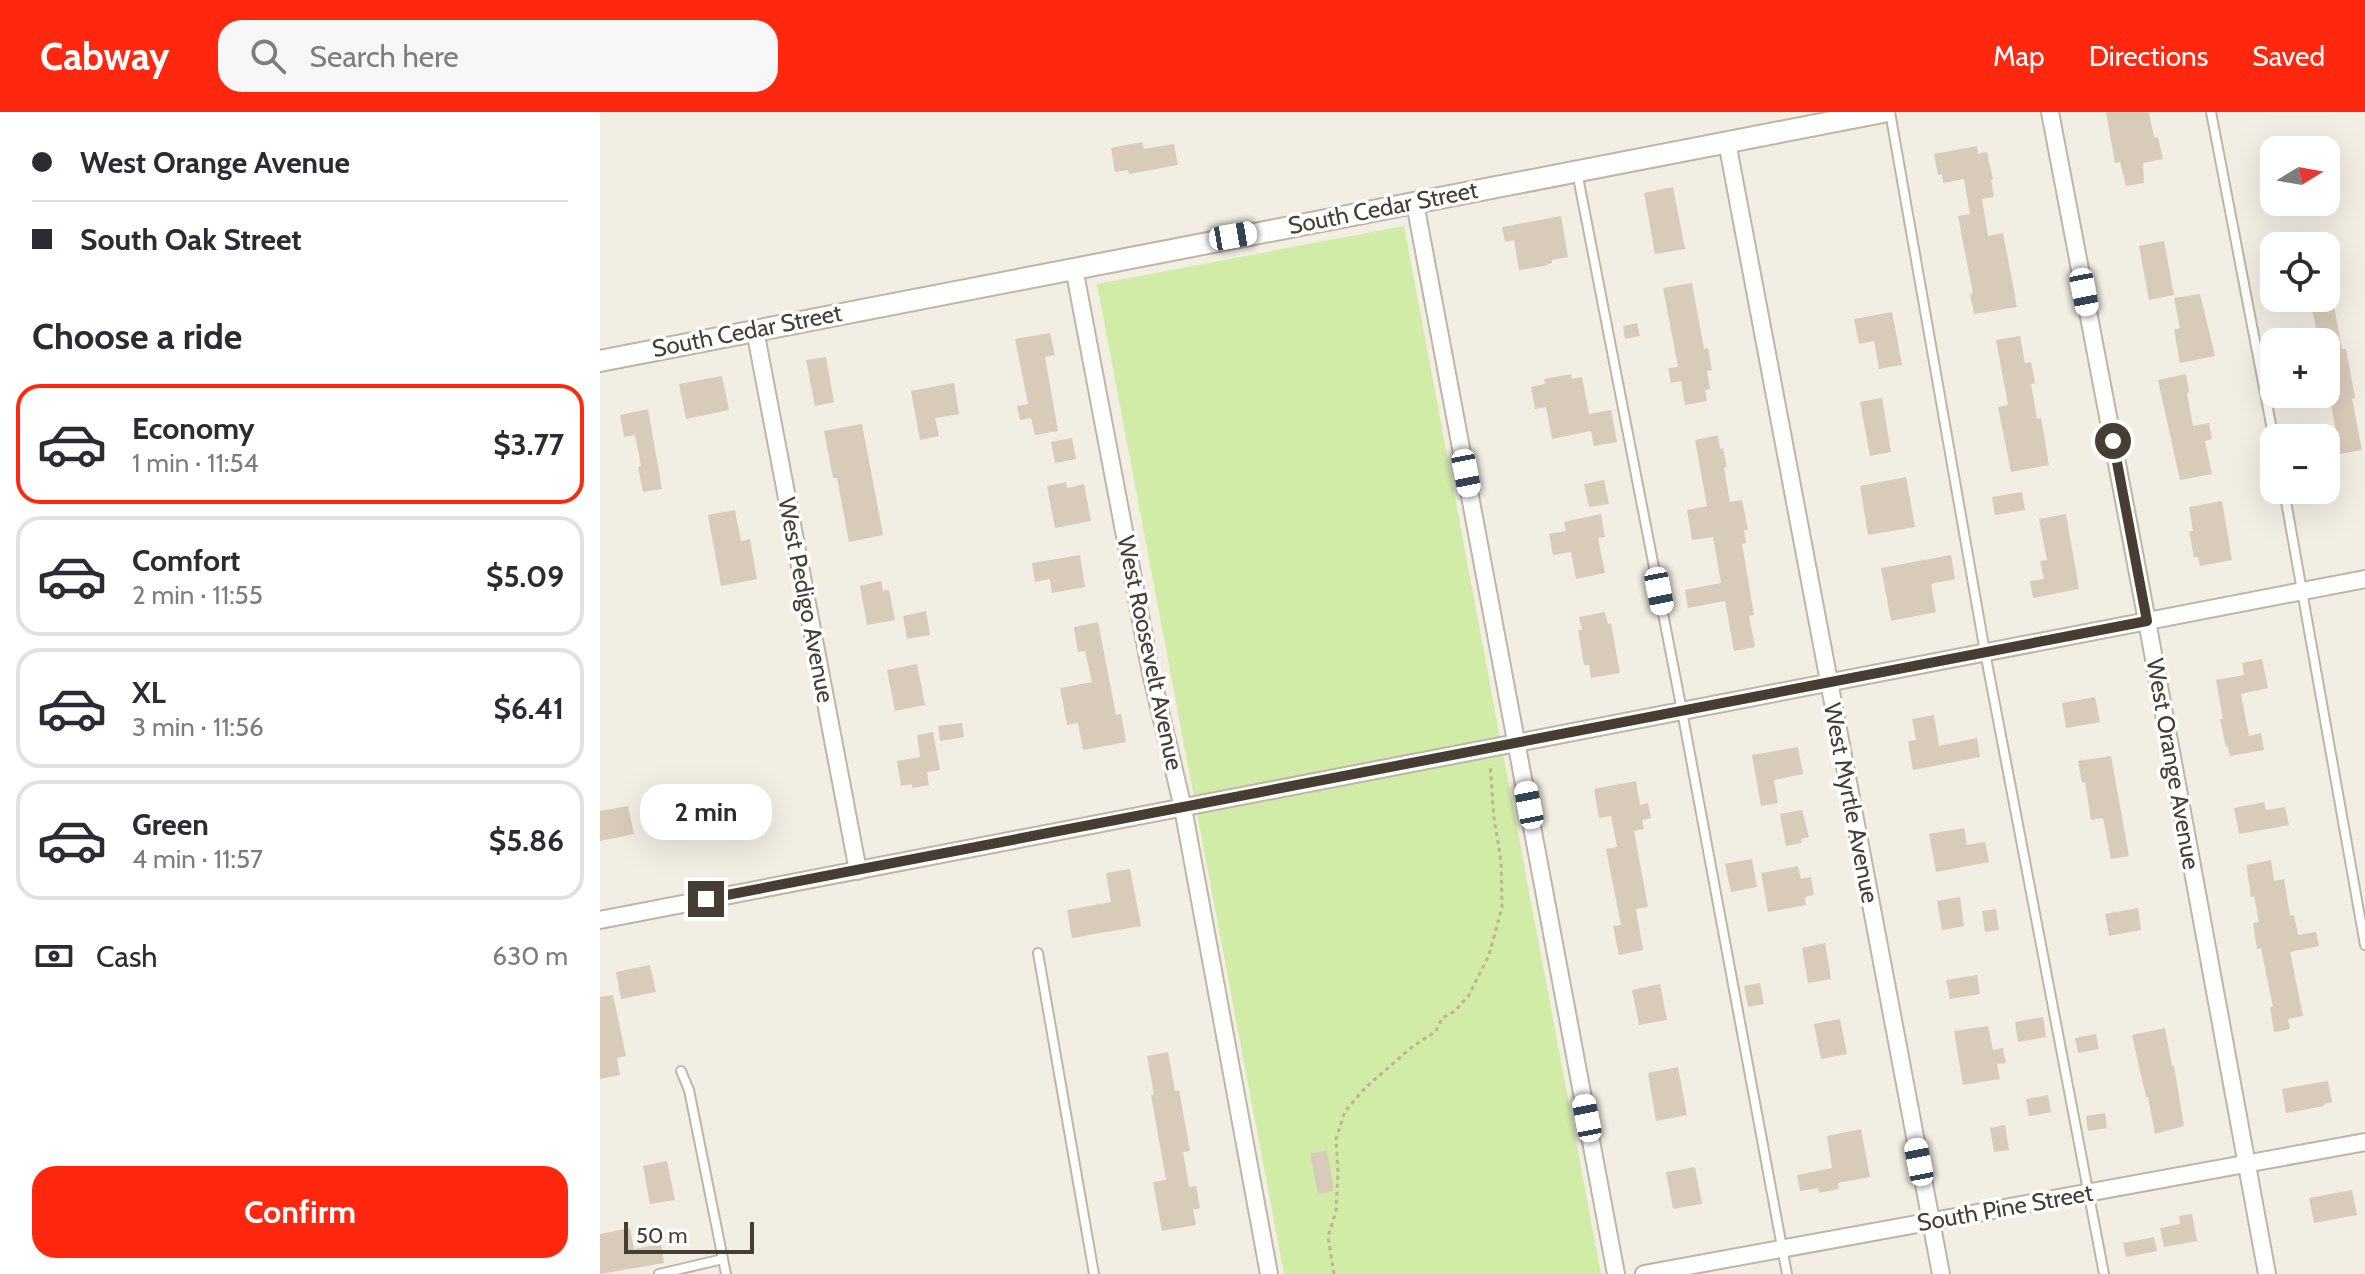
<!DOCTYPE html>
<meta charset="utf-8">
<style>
:root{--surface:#fff;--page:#f7f7f7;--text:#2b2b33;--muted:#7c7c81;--line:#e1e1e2;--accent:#ff270e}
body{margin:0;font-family:Cabin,sans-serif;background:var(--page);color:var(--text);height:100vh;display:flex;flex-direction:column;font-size:30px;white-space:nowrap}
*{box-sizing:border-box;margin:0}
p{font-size:26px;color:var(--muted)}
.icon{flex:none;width:44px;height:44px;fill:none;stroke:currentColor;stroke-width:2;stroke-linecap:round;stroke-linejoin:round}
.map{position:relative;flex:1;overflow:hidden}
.side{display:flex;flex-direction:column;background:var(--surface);width:600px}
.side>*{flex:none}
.top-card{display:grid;align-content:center;height:176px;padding:0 32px;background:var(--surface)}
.needle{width:52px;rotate:79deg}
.buttons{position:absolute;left:1660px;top:24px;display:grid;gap:16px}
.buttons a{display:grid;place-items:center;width:80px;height:80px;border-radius:16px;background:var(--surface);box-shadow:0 8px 32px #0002;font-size:40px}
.scale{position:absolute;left:24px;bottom:20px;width:130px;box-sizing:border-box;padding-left:8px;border:4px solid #463d33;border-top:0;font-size:22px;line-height:28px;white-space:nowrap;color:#463d33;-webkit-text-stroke:6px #fff;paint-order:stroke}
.end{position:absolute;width:36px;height:36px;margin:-18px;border:10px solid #463d33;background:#fff;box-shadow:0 0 0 4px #fff}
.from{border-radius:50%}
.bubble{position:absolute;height:56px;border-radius:24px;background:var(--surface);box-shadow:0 8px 32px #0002;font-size:26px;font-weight:800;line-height:56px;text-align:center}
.car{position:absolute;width:24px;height:48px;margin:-24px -12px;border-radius:10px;box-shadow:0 0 6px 2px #0007;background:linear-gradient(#fff 24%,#345 0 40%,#fff 0 76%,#345 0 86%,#fff 0)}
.top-card b{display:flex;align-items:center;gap:28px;height:76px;font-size:30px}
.top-card b+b{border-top:2px solid var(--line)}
.top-card i{width:20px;height:20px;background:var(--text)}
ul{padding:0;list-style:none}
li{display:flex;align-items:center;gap:24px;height:120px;margin:0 16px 12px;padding:0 16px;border:4px solid var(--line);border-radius:24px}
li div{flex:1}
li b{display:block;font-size:30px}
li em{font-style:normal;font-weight:800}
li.active{border-color:var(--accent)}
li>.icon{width:72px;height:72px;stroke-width:1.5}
h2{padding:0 32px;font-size:36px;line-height:96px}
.pay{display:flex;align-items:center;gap:20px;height:88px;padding:0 32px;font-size:30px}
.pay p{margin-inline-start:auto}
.button{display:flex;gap:16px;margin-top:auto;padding:16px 32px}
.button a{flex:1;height:92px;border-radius:24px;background:var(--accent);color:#fff;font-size:32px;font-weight:800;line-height:92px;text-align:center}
header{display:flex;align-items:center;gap:48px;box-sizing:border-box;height:112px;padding:0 40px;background:var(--accent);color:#fff}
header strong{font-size:38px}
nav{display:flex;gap:44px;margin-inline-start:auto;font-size:28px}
.search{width:560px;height:72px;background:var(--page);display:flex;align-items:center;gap:20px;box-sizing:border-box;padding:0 28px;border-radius:24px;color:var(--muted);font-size:30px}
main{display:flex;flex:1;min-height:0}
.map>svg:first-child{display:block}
.green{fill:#d0eca7}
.building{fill:#d9cbba}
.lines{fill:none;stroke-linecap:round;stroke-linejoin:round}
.service-casing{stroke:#bfb5a5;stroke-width:12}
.minor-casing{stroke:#bfb5a5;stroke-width:20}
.tertiary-casing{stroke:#bfb5a5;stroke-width:24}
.path{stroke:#c3b095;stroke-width:3;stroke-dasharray:4 4;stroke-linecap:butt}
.service{stroke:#fff;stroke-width:8}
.minor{stroke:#fff;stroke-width:16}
.tertiary{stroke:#fff;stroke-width:20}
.route{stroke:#463d33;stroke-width:10}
.labels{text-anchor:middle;stroke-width:7;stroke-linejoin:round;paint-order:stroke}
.street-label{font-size:24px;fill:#463d33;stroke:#fff}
</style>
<header>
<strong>Cabway</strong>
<div class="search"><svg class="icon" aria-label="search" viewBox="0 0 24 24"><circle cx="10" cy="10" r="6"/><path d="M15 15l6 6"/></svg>Search here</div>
<nav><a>Map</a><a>Directions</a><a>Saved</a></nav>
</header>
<main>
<section class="side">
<div class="top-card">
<b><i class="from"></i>West Orange Avenue</b>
<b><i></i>South Oak Street</b>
</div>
<h2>Choose a ride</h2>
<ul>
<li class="active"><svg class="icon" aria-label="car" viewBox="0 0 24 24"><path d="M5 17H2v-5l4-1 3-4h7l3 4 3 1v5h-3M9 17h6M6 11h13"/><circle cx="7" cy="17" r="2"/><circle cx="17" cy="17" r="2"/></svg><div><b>Economy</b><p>1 min · 11:54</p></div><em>$3.77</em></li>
<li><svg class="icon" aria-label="car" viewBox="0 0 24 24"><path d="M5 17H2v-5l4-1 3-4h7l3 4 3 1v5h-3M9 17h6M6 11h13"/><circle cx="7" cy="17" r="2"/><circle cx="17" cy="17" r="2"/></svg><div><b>Comfort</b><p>2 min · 11:55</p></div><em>$5.09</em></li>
<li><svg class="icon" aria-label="car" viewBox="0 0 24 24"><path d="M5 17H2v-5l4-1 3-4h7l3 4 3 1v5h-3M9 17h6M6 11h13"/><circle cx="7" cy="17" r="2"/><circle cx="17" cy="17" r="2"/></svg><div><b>XL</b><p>3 min · 11:56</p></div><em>$6.41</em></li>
<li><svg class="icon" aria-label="car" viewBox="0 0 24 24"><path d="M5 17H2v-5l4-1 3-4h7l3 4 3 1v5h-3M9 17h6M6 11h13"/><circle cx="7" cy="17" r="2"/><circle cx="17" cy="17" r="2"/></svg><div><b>Green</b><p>4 min · 11:57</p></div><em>$5.86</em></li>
</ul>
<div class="pay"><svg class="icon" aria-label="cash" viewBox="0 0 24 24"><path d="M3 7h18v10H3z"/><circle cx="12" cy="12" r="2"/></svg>Cash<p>630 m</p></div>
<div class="button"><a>Confirm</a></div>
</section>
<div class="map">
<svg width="1765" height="1162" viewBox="0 0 1765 1162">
<rect width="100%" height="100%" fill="#f3eee3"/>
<polygon class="green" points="804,114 1001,1162 684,1162 497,172"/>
<g class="building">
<polygon points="1506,0 1549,0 1554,26 1558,25 1563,47 1543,51 1544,71 1526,74 1520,50 1515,51"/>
<polygon points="542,30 544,37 574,32 578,53 529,62 528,58 515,60 511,36"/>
<polygon points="1377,34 1378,42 1387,40 1393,67 1391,68 1394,85 1382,87 1388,124 1403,121 1417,195 1374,202 1370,182 1373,182 1358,104 1370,102 1364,67 1343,71 1342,62 1338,63 1334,42"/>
<polygon points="1073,75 1085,137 1055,142 1044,81"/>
<polygon points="961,104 968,145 952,148 952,151 944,154 919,158 914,128 905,130 902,115"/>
<polygon points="1564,129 1574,183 1549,188 1539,134"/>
<polygon points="1092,171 1104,237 1108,236 1112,258 1107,259 1110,277 1105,278 1107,289 1085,293 1081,269 1071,271 1068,256 1078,255 1063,176"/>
<polygon points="1600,182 1615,244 1580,251 1574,218 1580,216 1574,186"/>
<polygon points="1733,188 1742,237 1746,237 1755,286 1752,287 1762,338 1740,342 1731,292 1734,292 1726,253 1726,230 1719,230 1711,192"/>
<polygon points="1292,200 1302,253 1279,257 1274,229 1259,232 1254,207"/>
<polygon points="1037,211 1040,224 1025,227 1023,214"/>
<polygon points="450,221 455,243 445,245 458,319 435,323 431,306 420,308 417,294 428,292 415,227"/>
<polygon points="1420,224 1425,251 1431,250 1435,271 1431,272 1437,307 1441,306 1449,353 1411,360 1398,295 1408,293 1396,228"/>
<polygon points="226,245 234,290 215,294 206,248"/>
<polygon points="971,262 972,267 982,265 989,302 1011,298 1017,330 994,334 991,319 952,327 946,295 935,297 931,275 945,272 944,267"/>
<polygon points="1586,262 1589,280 1587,281 1593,314 1609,311 1612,327 1605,329 1612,362 1580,368 1558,268"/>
<polygon points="122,264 129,298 86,307 79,272"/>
<polygon points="354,271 359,302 335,306 339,324 320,328 311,279"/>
<polygon points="1282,286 1291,340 1270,344 1260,290"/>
<polygon points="48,297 62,377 43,380 38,355 41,354 35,323 24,325 20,303"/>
<polygon points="262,312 283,423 249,430 237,366 233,366 224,319"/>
<polygon points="1118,323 1120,337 1123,336 1127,355 1124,356 1130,390 1142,388 1148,418 1144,418 1146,431 1142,432 1154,503 1149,504 1155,535 1134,539 1125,489 1088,496 1085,478 1121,471 1113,425 1092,428 1087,398 1107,394 1095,328"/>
<polygon points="472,326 476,347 455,351 451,330"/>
<polygon points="1306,365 1315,415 1268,423 1260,374"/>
<polygon points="1004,368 1009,392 989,395 984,372"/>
<polygon points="466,370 467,376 484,372 491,409 455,416 447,374"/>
<polygon points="1422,380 1425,398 1395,403 1392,385"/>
<polygon points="1622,389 1632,448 1600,454 1598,445 1594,445 1589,419 1593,419 1589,395"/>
<polygon points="135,398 141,429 150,427 157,467 121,474 108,403"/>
<polygon points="1001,402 1005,425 998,426 1005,461 976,467 971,440 953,443 949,422 966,419 964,410"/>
<polygon points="1466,402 1479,477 1433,486 1430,469 1444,467 1440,449 1447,448 1439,407"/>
<polygon points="480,443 485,475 452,481 450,467 435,470 432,451"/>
<polygon points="1351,443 1355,467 1331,472 1336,500 1291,509 1281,456"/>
<polygon points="281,469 283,479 289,478 295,508 267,513 260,474"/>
<polygon points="326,499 330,523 307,527 303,504"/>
<polygon points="1005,500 1008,512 1011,511 1020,561 991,566 989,553 984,553 978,518 982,518 979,505"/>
<polygon points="498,510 516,603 521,602 526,630 483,638 478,611 467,613 460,576 492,570 485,539 478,540 474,515"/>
<polygon points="1662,547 1668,576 1641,582 1649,624 1661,621 1664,638 1630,644 1628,635 1626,635 1620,607 1623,607 1616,568 1644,563 1642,551"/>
<polygon points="317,552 325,593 295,599 287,558"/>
<polygon points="1495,585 1500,610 1466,616 1462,591"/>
<polygon points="1334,603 1339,634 1377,626 1380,645 1313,658 1308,629 1316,628 1312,607"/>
<polygon points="362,611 364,625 340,629 338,614"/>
<polygon points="333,620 340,658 327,660 329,673 312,676 312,672 301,674 297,649 320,645 317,623"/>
<polygon points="1198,635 1203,662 1174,668 1178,691 1161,694 1152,643"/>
<polygon points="1511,644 1529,744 1511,747 1503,706 1491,708 1485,670 1482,671 1478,649"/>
<polygon points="1036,669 1040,693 1048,691 1051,706 1042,708 1044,717 1034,719 1048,795 1036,797 1043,838 1019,843 1013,814 1021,813 1006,737 1017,735 1011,704 999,706 994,677"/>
<polygon points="1664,690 1666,698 1685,695 1689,713 1639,722 1634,696"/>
<polygon points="28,694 34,722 0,729 0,699"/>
<polygon points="1202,698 1209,725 1201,727 1202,731 1186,734 1180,702"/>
<polygon points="1364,716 1367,733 1385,730 1389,750 1336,760 1329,722"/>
<polygon points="1152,747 1157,775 1131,780 1125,752"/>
<polygon points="1671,748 1674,769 1684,767 1690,804 1694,803 1698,823 1716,820 1719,834 1690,840 1703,904 1688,907 1690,917 1674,920 1670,895 1673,895 1661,836 1657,837 1653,811 1659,810 1654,784 1651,785 1647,758 1647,753"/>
<polygon points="1198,754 1201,767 1211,765 1214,783 1205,785 1206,793 1168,800 1161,761"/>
<polygon points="530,757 541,814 472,826 467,798 511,790 506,761"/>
<polygon points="1360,785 1364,814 1342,818 1337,789"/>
<polygon points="1538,796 1541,818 1509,824 1505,802"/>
<polygon points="1396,797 1399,818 1385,820 1382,799"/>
<polygon points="1225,831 1231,867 1208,871 1202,836"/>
<polygon points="50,853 56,880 21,887 16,860"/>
<polygon points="1377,863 1380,882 1350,887 1346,868"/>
<polygon points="1160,871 1164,892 1148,895 1144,874"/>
<polygon points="1060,872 1067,908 1039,913 1032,878"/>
<polygon points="13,883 26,944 17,946 20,963 0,967 0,885"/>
<polygon points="1443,905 1446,925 1418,930 1415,910"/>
<polygon points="1240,907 1247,942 1221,947 1214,912"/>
<polygon points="1388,914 1393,938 1403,936 1406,951 1397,952 1400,967 1363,973 1354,919"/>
<polygon points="1565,916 1572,954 1574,954 1584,1014 1555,1022 1548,985 1546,985 1532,923"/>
<polygon points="1496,922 1499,937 1478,941 1475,926"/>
<polygon points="568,940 575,979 579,978 590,1039 583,1040 589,1075 596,1074 600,1096 593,1098 596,1113 562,1119 553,1070 566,1068 551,983 554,982 547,944"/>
<polygon points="1078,955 1087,1003 1056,1009 1048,961"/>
<polygon points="1728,969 1732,990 1724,992 1724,994 1686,1001 1682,977"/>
<polygon points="1448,983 1451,1000 1429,1004 1426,987"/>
<polygon points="1505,1001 1507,1016 1488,1019 1486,1004"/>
<polygon points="1405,1013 1409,1038 1394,1040 1390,1016"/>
<polygon points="1261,1017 1270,1065 1238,1071 1239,1077 1219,1081 1218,1076 1200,1079 1197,1063 1232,1056 1227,1024"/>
<polygon points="727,1038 734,1079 718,1082 710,1042"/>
<polygon points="67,1049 75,1088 50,1092 43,1054"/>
<polygon points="1095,1055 1102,1092 1073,1097 1066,1060"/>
<polygon points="1752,1078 1757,1103 1714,1111 1709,1086"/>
<polygon points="1592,1102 1597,1129 1564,1135 1560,1116 1580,1112 1579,1104"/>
<polygon points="30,1116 34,1137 61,1132 64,1151 0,1162 0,1122"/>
<polygon points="1554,1125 1557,1139 1526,1145 1523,1131"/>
</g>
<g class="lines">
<defs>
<g id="service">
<polyline points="1290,0 1385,540 1504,1162"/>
<polyline points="1611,0 1674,328"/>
<polyline points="977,60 1082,599 1187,1162"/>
<polyline points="1684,378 1765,833"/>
<polyline points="438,841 494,1162"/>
<polyline points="81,959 89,978 126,1162"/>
<polyline points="59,1162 123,1147"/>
</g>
<g id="minor">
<polyline points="1450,0 1547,509 1667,1162"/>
<polyline points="1127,30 1341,1162"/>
<polyline points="815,91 1016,1162"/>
<polyline points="474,156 551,561 583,696 669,1162"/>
<polyline points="155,218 258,759"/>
<polyline points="0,808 1765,467"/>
<polyline points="1044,1162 1765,1030"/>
</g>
<polyline id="tertiary" points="0,249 1283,0"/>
</defs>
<use href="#service" class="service-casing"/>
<use href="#minor" class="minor-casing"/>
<use href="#tertiary" class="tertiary-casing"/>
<polyline class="path" points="734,1162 728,1125 736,1099 738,1061 736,1027 745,999 766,975 812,935 836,919 842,906 855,899 869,883 889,843 902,795 901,749 894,706 890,652"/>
<use href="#service" class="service"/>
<use href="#minor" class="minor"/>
<use href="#tertiary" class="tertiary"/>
</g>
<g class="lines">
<polyline class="route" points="106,787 1547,509 1513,329"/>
</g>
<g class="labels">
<g class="street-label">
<text transform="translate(783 96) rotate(-11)" y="8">South Cedar Street</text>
<text transform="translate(147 219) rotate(-11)" y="8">South Cedar Street</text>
<text transform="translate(206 488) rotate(79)" y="8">West Pedigo Avenue</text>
<text transform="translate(550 541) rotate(78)" y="8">West Roosevelt Avenue</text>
<text transform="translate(1573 652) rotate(80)" y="8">West Orange Avenue</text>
<text transform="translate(1251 691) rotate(79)" y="8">West Myrtle Avenue</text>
<text transform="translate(1405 1096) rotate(-10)" y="8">South Pine Street</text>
</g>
</g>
</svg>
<div class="buttons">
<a><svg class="needle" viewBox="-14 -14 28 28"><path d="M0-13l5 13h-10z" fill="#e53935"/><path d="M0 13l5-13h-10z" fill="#7c7c81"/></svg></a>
<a><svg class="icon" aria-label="locate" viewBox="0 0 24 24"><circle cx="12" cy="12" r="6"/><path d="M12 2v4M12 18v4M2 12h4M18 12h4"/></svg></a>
<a>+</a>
<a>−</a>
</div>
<div class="scale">50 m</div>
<i class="end from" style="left:1513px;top:329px"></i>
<i class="end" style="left:106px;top:787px"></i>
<div class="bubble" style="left:40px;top:672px;width:132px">2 min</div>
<i class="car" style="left:633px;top:124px;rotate:80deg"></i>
<i class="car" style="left:1484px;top:180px;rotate:169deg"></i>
<i class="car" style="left:866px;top:361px;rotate:169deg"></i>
<i class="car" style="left:1059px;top:479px;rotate:169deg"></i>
<i class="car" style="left:929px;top:693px;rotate:349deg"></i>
<i class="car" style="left:987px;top:1006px;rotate:349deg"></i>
<i class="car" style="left:1319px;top:1050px;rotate:349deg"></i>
</div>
</main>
